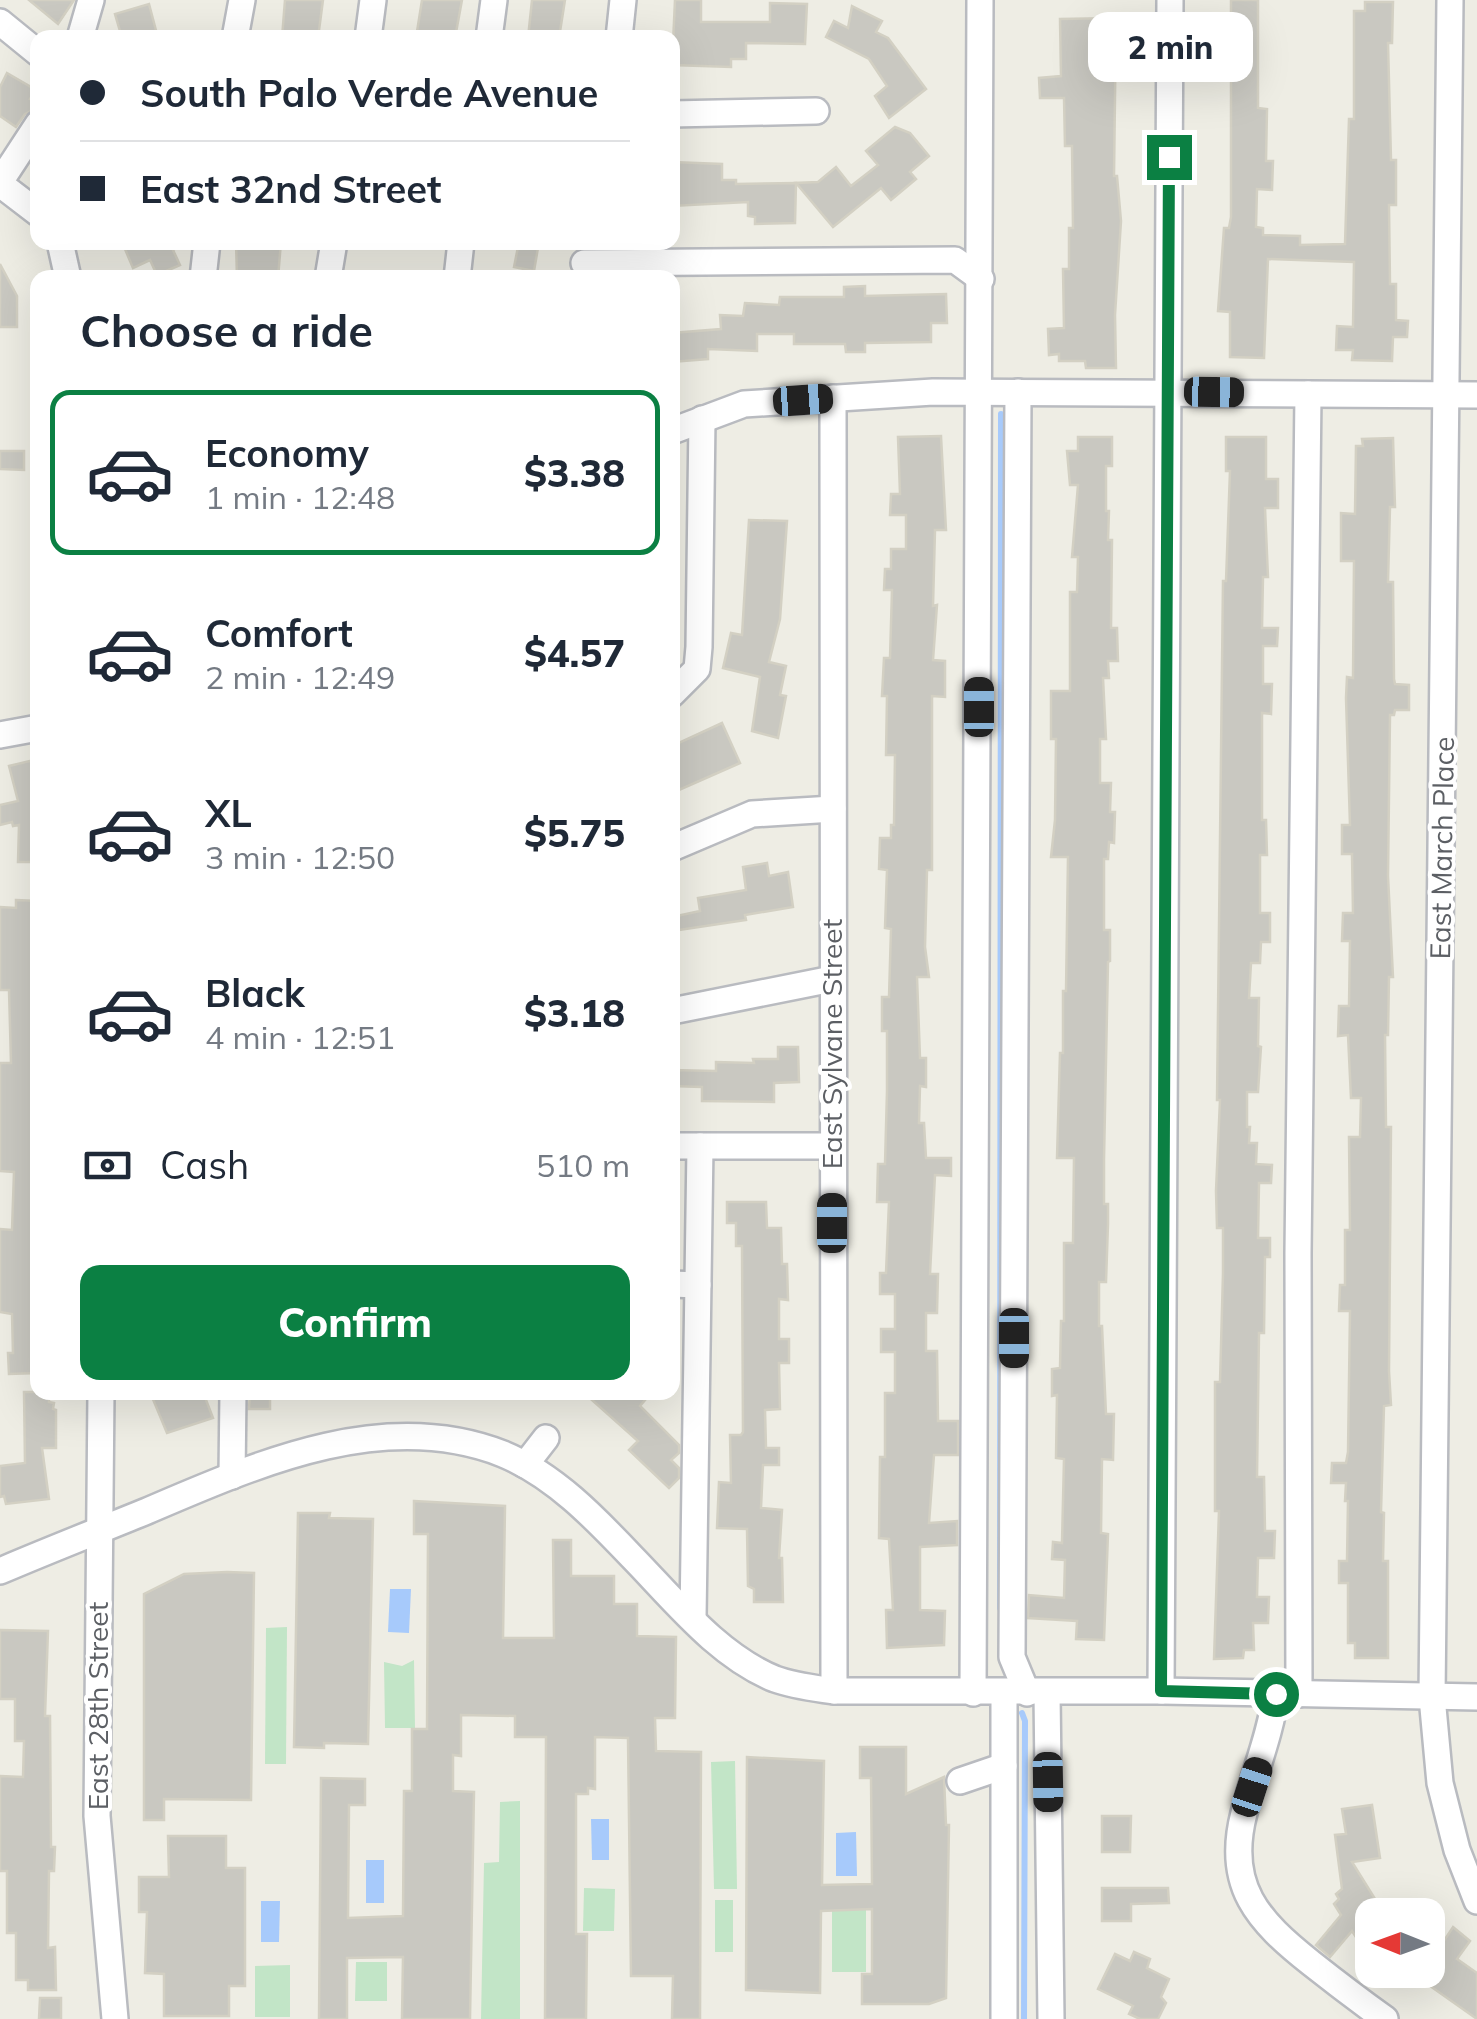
<!DOCTYPE html>
<meta charset="utf-8">
<style>
:root{--surface:#fff;--page:#f6f6f7;--text:#1f2937;--muted:#747a83;--line:#e0e1e3;--accent:#0b8043}
body{margin:0;font-family:Mulish,sans-serif;background:var(--page);color:var(--text);height:100vh;display:flex;flex-direction:column;font-size:38px;white-space:nowrap}
*{box-sizing:border-box;margin:0}
p{font-size:32px;color:var(--muted)}
.icon{flex:none;width:55px;height:55px;fill:none;stroke:currentColor;stroke-width:2;stroke-linecap:round;stroke-linejoin:round}
.map{position:relative;flex:1;overflow:hidden}
.side{position:absolute;left:30px;top:270px;width:650px;height:1130px;display:flex;flex-direction:column;background:var(--surface);border-radius:20px;box-shadow:0 10px 40px #0002}
.side>*{flex:none}
.hud{position:absolute;left:30px;top:30px;width:650px;height:220px;border-radius:20px;box-shadow:0 10px 40px #0002;display:grid;align-content:center;height:220px;padding:0 50px;background:var(--surface)}
.needle{width:65px;rotate:271deg}
.tools{position:absolute;left:1355px;top:1898px;display:grid;gap:20px}
.tools a{display:grid;place-items:center;width:90px;height:90px;border-radius:20px;background:var(--surface);box-shadow:0 10px 40px #0002;font-size:50px}
.end{position:absolute;width:45px;height:45px;margin:-22px;border:12px solid #0b8043;background:#fff;box-shadow:0 0 0 5px #fff}
.from{border-radius:50%}
.bubble{position:absolute;height:70px;border-radius:20px;background:var(--surface);box-shadow:0 10px 40px #0002;font-size:32px;font-weight:800;line-height:70px;text-align:center}
.car{position:absolute;width:30px;height:60px;margin:-30px -15px;border-radius:12px;box-shadow:0 0 8px 2px #0007;background:linear-gradient(#222 24%,#8ab4d8 0 40%,#222 0 76%,#8ab4d8 0 86%,#222 0)}
.hud b{display:flex;align-items:center;gap:35px;height:95px;font-size:38px}
.hud b+b{border-top:2px solid var(--line)}
.hud i{width:25px;height:25px;background:var(--text)}
ul{padding:0;list-style:none}
li{display:flex;align-items:center;gap:30px;height:165px;margin:0 20px 15px;padding:0 30px;border:5px solid transparent;border-radius:20px}
li div{flex:1}
li b{display:block;font-size:38px}
li em{font-style:normal;font-weight:800}
li.active{border-color:var(--accent)}
li>.icon{width:90px;height:90px;stroke-width:1.5}
h2{padding:0 50px;font-size:45px;line-height:120px}
.pay{display:flex;align-items:center;gap:25px;height:110px;padding:0 50px;font-size:38px}
.pay p{margin-inline-start:auto}
.action{display:flex;gap:20px;margin-top:auto;padding:20px 50px}
.action a{flex:1;height:115px;border-radius:20px;background:var(--accent);color:#fff;font-size:40px;font-weight:800;line-height:115px;text-align:center}
.map>svg:first-child{display:block}
.green{fill:#c2e5c7}
.water{fill:#a7cafb}
.lines{fill:none;stroke-linecap:round;stroke-linejoin:round}
.stream{stroke:#a7cafb;stroke-width:6}
.building{fill:#c9c8c1;stroke:#d3d0c3;stroke-width:2.5}
.minor-casing{stroke:#b9bbc0;stroke-width:30}
.minor{stroke:#fff;stroke-width:25}
.route{stroke:#0b8043;stroke-width:12}
.labels{text-anchor:middle;stroke-width:8;stroke-linejoin:round;paint-order:stroke}
.street-label{font-size:28px;fill:#5c5f64;stroke:#fff}
</style>
<div class="map">
<svg width="1477" height="2019" viewBox="0 0 1477 2019">
<rect width="100%" height="100%" fill="#eeede4"/>
<g class="green">
<polygon points="287,1627 286,1764 265,1764 266,1628"/>
<polygon points="414,1660 415,1728 385,1728 384,1662 402,1666"/>
<polygon points="735,1761 737,1889 714,1889 711,1762"/>
<polygon points="520,1801 520,2019 481,2019 484,1863 499,1862 500,1802"/>
<polygon points="584,1888 615,1889 614,1931 583,1931"/>
<rect x="832" y="1896" width="34" height="76"/>
<rect x="715" y="1900" width="18" height="52"/>
<polygon points="356,1962 387,1962 387,2001 355,2001"/>
<polygon points="290,1965 290,2017 255,2017 255,1966"/>
</g>
<g class="water">
<polygon points="390,1589 411,1589 409,1633 388,1632"/>
<polygon points="591,1819 609,1819 609,1860 592,1860"/>
<polygon points="856,1832 857,1876 836,1876 836,1833"/>
<rect x="366" y="1860" width="18" height="43"/>
<polygon points="261,1901 280,1901 279,1942 261,1942"/>
</g>
<g class="lines">
<g class="stream">
<polyline points="1000,1608 1001,414"/>
<polyline points="1022,1713 1025,1721 1024,2019"/>
</g>
</g>
<g class="building">
<polygon points="29,0 74,0 58,24"/>
<polygon points="285,0 323,0 318,38 282,38"/>
<polygon points="422,0 462,0 455,38 416,38"/>
<polygon points="532,0 565,0 559,38 528,38"/>
<polygon points="675,0 701,0 701,22 770,22 770,3 807,4 805,44 746,43 746,59 731,59 731,67 672,65"/>
<polygon points="1231,0 1258,0 1258,108 1267,109 1266,161 1273,161 1272,190 1257,189 1256,227 1263,228 1263,235 1300,236 1300,245 1345,244 1349,119 1354,119 1354,11 1365,11 1365,2 1393,2 1392,43 1388,43 1391,160 1396,160 1396,205 1389,205 1390,284 1396,284 1396,320 1408,321 1407,337 1393,337 1392,361 1352,360 1353,350 1336,350 1337,326 1353,327 1354,262 1268,259 1264,358 1230,357 1230,312 1218,311 1224,228 1229,228 1231,217"/>
<polygon points="149,4 158,38 122,38 115,14"/>
<polygon points="852,6 882,21 876,32 888,38 926,89 889,118 875,96 887,86 869,59 826,37 834,21 848,28"/>
<polygon points="1116,18 1114,176 1117,176 1121,221 1115,315 1116,368 1086,368 1085,361 1059,361 1059,354 1049,355 1048,329 1064,328 1063,269 1069,269 1069,228 1073,228 1072,146 1065,146 1064,98 1040,98 1039,78 1061,76 1060,19"/>
<polygon points="7,73 36,90 30,99 38,103 38,108 25,114 16,127 0,116 0,87"/>
<polygon points="895,127 910,133 929,156 910,172 916,179 891,200 881,188 833,227 796,183 818,182 836,167 851,186 878,165 866,151"/>
<polygon points="672,162 722,164 722,180 736,180 736,184 796,183 795,223 755,224 755,217 748,216 748,202 672,206"/>
<polygon points="122,242 188,242 173,250 180,265 157,275 150,260 133,268"/>
<polygon points="236,242 281,242 278,278 237,278"/>
<polygon points="519,242 539,242 534,271 514,267"/>
<polygon points="0,264 17,296 17,327 0,327"/>
<polygon points="865,286 865,296 946,294 947,323 931,323 931,342 865,343 865,352 846,352 845,344 794,344 794,334 757,334 757,351 708,349 708,359 672,362 672,333 721,329 720,315 743,316 745,303 779,305 780,297 844,297 844,287"/>
<polygon points="941,436 946,530 935,530 933,606 937,605 933,660 945,661 945,697 932,696 932,870 927,870 925,947 929,977 917,977 920,1058 926,1058 926,1087 920,1086 919,1123 924,1123 926,1158 951,1158 951,1176 935,1175 930,1274 938,1274 937,1313 926,1313 926,1351 937,1351 938,1421 958,1421 958,1455 934,1455 929,1523 957,1521 957,1545 920,1547 920,1610 945,1611 944,1645 887,1648 886,1610 893,1610 889,1539 879,1538 880,1457 885,1457 885,1393 895,1393 895,1352 881,1352 881,1329 895,1329 895,1294 880,1294 880,1273 886,1273 889,1202 877,1202 878,1164 885,1164 887,1091 887,1031 882,1031 882,997 889,997 891,929 885,928 887,870 879,869 880,838 891,838 891,825 894,825 895,755 886,755 887,696 882,696 884,658 890,658 892,590 884,590 885,569 891,569 891,549 906,549 906,515 890,515 891,494 900,494 898,437"/>
<polygon points="1078,437 1112,437 1112,466 1106,466 1106,511 1109,511 1108,540 1112,540 1111,628 1117,628 1118,661 1108,661 1109,678 1103,678 1106,739 1100,739 1100,783 1111,783 1110,812 1115,812 1114,843 1109,842 1108,859 1104,859 1104,930 1110,930 1110,961 1108,962 1104,1159 1104,1204 1108,1204 1108,1224 1106,1282 1099,1282 1099,1326 1102,1326 1106,1414 1114,1414 1113,1460 1102,1459 1101,1533 1108,1534 1104,1640 1076,1639 1077,1621 1028,1618 1029,1595 1064,1598 1065,1560 1052,1559 1053,1542 1062,1543 1064,1459 1056,1458 1057,1395 1052,1396 1052,1369 1060,1368 1061,1321 1064,1321 1064,1243 1073,1243 1074,1158 1057,1158 1060,1053 1063,1053 1063,991 1066,991 1068,857 1051,857 1055,820 1056,739 1051,739 1051,691 1070,691 1070,592 1077,592 1078,557 1072,557 1078,485 1070,485 1067,451 1078,451"/>
<polygon points="1226,437 1266,437 1266,479 1278,479 1278,508 1265,508 1268,577 1263,577 1262,628 1278,628 1277,646 1263,646 1263,684 1272,684 1271,714 1262,713 1262,820 1266,820 1267,855 1260,855 1260,913 1270,913 1270,942 1261,942 1260,963 1251,963 1249,998 1259,998 1258,1046 1261,1047 1258,1092 1247,1092 1247,1127 1250,1127 1249,1143 1257,1143 1256,1164 1272,1165 1271,1183 1259,1183 1258,1238 1270,1238 1270,1257 1265,1257 1264,1333 1259,1333 1257,1477 1264,1477 1265,1531 1275,1531 1274,1558 1258,1558 1257,1597 1269,1597 1268,1623 1253,1623 1254,1650 1244,1650 1243,1658 1214,1659 1219,1511 1215,1511 1215,1382 1220,1382 1223,1273 1223,1228 1217,1228 1216,1191 1220,1100 1217,1100 1223,581 1226,581 1230,471 1226,471"/>
<polygon points="1393,438 1395,507 1390,507 1388,582 1393,582 1394,679 1395,684 1409,685 1409,710 1395,710 1394,715 1390,715 1388,876 1393,977 1389,977 1388,1035 1385,1035 1386,1127 1391,1127 1389,1371 1391,1405 1384,1406 1381,1512 1384,1513 1383,1561 1388,1561 1388,1658 1355,1658 1355,1643 1348,1643 1348,1583 1339,1583 1339,1561 1347,1561 1348,1501 1345,1501 1346,1483 1331,1483 1332,1463 1346,1463 1348,1452 1350,1311 1339,1311 1340,1285 1345,1285 1345,1230 1350,1230 1349,1137 1360,1137 1361,1098 1351,1098 1348,1035 1338,1036 1339,1006 1349,1006 1350,941 1342,941 1343,913 1353,913 1352,854 1342,854 1342,825 1350,825 1346,698 1347,677 1353,678 1354,561 1341,561 1341,513 1355,514 1356,446 1363,446 1362,439"/>
<polygon points="0,451 24,451 24,470 0,469"/>
<polygon points="749,520 787,521 780,619 769,662 786,666 780,695 786,696 778,738 752,731 760,677 723,668 731,633 742,635"/>
<polygon points="722,723 740,763 672,793 672,746"/>
<polygon points="34,760 38,772 38,862 18,862 19,825 13,826 12,822 0,825 0,805 18,801 9,766"/>
<polygon points="767,863 769,876 788,872 793,907 745,915 746,920 672,931 672,917 700,911 698,898 746,890 743,867"/>
<polygon points="16,900 38,901 38,1373 9,1374 8,1353 13,1353 12,1314 0,1312 0,1229 12,1230 14,1172 0,1171 0,1063 11,1063 9,990 0,990 0,907 16,908"/>
<polygon points="778,1047 798,1047 799,1082 774,1083 774,1102 702,1101 702,1087 672,1086 672,1070 716,1071 716,1062 754,1063 753,1059 778,1059"/>
<polygon points="727,1202 766,1202 767,1228 781,1228 782,1264 787,1264 788,1300 779,1299 779,1339 789,1339 789,1363 779,1363 780,1409 765,1410 766,1448 779,1448 779,1465 763,1465 761,1508 782,1510 779,1558 782,1558 783,1602 754,1602 754,1589 748,1586 747,1529 717,1528 719,1482 731,1483 730,1435 741,1435 743,1432 742,1246 736,1246 736,1223 727,1223"/>
<polygon points="24,1392 49,1392 49,1402 54,1403 53,1409 56,1410 56,1448 42,1448 49,1499 6,1504 4,1496 0,1497 0,1466 25,1463"/>
<polygon points="150,1392 203,1392 213,1418 167,1433"/>
<polygon points="250,1392 270,1392 270,1409 249,1409"/>
<polygon points="583,1392 652,1392 640,1406 679,1445 679,1453 671,1460 679,1468 679,1478 669,1488 629,1450 638,1441"/>
<polygon points="414,1501 505,1506 503,1638 554,1638 553,1540 571,1540 571,1576 614,1576 614,1604 637,1604 637,1636 676,1637 675,1718 655,1718 656,1751 701,1752 700,2019 672,2019 673,1976 631,1976 628,1738 595,1737 595,1789 588,1788 588,1794 576,1794 576,1934 587,1934 586,2019 545,2019 546,1737 515,1737 515,1716 461,1715 461,1756 453,1755 453,1791 474,1792 470,2019 402,2019 403,1957 347,1958 347,2019 319,2019 321,1778 365,1779 365,1805 349,1805 348,1918 403,1916 404,1791 412,1791 412,1729 427,1729 428,1534 414,1534"/>
<polygon points="298,1513 330,1513 329,1518 373,1519 368,1744 324,1743 324,1748 294,1747"/>
<polygon points="227,1572 254,1573 251,1800 164,1799 164,1820 144,1820 144,1594 184,1574"/>
<polygon points="0,1630 48,1631 45,1716 50,1716 51,1847 55,1847 54,1871 49,1871 48,1948 55,1947 56,1990 28,1990 28,1980 16,1980 16,1933 7,1933 7,1871 0,1871 0,1776 23,1777 24,1741 15,1741 15,1699 0,1699"/>
<polygon points="860,1747 906,1747 906,1794 944,1777 946,1825 949,1825 946,1998 929,2004 862,2004 862,1974 872,1974 872,1909 821,1911 820,1993 746,1990 747,1757 824,1761 822,1885 872,1884 871,1778 860,1778"/>
<polygon points="1372,1805 1380,1858 1352,1862 1385,1915 1372,1915 1372,1961 1352,1931 1330,1957 1316,1945 1341,1915 1334,1904 1339,1899 1336,1894 1342,1889 1335,1835 1346,1834 1342,1809"/>
<polygon points="1102,1816 1131,1816 1130,1852 1102,1852"/>
<polygon points="168,1836 226,1836 226,1868 245,1868 245,1986 229,1986 229,2016 164,2016 164,1974 145,1973 147,1912 139,1912 139,1877 169,1877"/>
<polygon points="1102,1888 1168,1888 1169,1903 1131,1904 1131,1921 1102,1921"/>
<polygon points="1453,1927 1470,1941 1457,1959 1477,1973 1477,2019 1430,1986 1433,1981 1428,1977 1428,1948 1436,1953"/>
<polygon points="1134,1952 1150,1959 1147,1968 1169,1979 1161,1997 1166,2003 1158,2019 1140,2019 1129,2014 1133,2006 1098,1989 1115,1954 1130,1961"/>
<polygon points="40,1998 61,1998 61,2019 39,2019"/>
</g>
<g class="lines">
<defs>
<g id="minor">
<polyline points="1450,0 1432,1697 1440,1783 1457,1850 1477,1901"/>
<polyline points="0,22 38,53"/>
<polyline points="80,38 91,0"/>
<polyline points="235,38 242,0"/>
<polyline points="368,38 373,0"/>
<polyline points="489,38 494,0"/>
<polyline points="619,38 623,0"/>
<polyline points="672,114 816,111"/>
<polyline points="0,182 38,124"/>
<polyline points="0,184 38,213"/>
<polyline points="60,242 68,278"/>
<polyline points="584,263 955,260 981,279"/>
<polyline points="203,278 207,242"/>
<polyline points="328,278 334,242"/>
<polyline points="457,278 461,242"/>
<polyline points="1018,392 1012,1657 1027,1693"/>
<polyline points="833,398 834,1691"/>
<polyline points="672,431 744,404 933,392 1477,395"/>
<polyline points="672,694 697,669 699,647 702,419"/>
<polyline points="0,735 38,728"/>
<polyline points="672,848 752,814 833,809"/>
<polyline points="672,1011 832,979"/>
<polyline points="672,1146 831,1146"/>
<polyline points="672,1284 698,1285"/>
<polyline points="101,1392 97,1816 115,2019"/>
<polyline points="525,1465 546,1438"/>
<polyline points="232,1476 233,1392"/>
<path d="M0,1571C49,1550 98,1531 147,1511C257,1464 384,1407 503,1454C554,1475 595,1518 632,1557C674,1600 718,1656 775,1679C794,1686 814,1688 834,1691H1161L1477,1697"/>
<polyline points="693,1618 700,1146"/>
<polyline points="1161,1691 1170,0"/>
<polyline points="973,1693 980,0"/>
<polyline points="1047,1693 1051,2019"/>
<path d="M1276,1694C1270,1736 1254,1773 1244,1813C1225,1886 1258,1921 1311,1963C1335,1982 1360,2001 1385,2019"/>
<polyline points="1299,1694 1298,1253 1308,394"/>
<polyline points="960,1781 1004,1766"/>
<polyline points="1004,2019 1004,1693"/>
</g>
</defs>
<use href="#minor" class="minor-casing"/>
<use href="#minor" class="minor"/>
</g>
<g class="lines">
<polyline class="route" points="1169,157 1161,1691 1276,1694"/>
</g>
<g class="labels">
<g class="street-label">
<text transform="translate(1442 848) rotate(-89)" y="10">East March Place</text>
<text transform="translate(832 1044) rotate(-90)" y="10">East Sylvane Street</text>
<text transform="translate(98 1706) rotate(-90)" y="10">East 28th Street</text>
</g>
</g>
</svg>
<div class="tools">
<a><svg class="needle" viewBox="-14 -14 28 28"><path d="M0-13l5 13h-10z" fill="#e53935"/><path d="M0 13l5-13h-10z" fill="#747a83"/></svg></a>
</div>
<i class="end from" style="left:1276px;top:1694px"></i>
<i class="end" style="left:1169px;top:157px"></i>
<div class="bubble" style="left:1088px;top:12px;width:165px">2 min</div>
<i class="car" style="left:1214px;top:392px;rotate:91deg"></i>
<i class="car" style="left:803px;top:400px;rotate:86deg"></i>
<i class="car" style="left:979px;top:707px;rotate:0deg"></i>
<i class="car" style="left:832px;top:1223px;rotate:0deg"></i>
<i class="car" style="left:1014px;top:1338px;rotate:180deg"></i>
<i class="car" style="left:1048px;top:1782px;rotate:179deg"></i>
<i class="car" style="left:1252px;top:1787px;rotate:18deg"></i>
<div class="hud">
<b><i class="from"></i>South Palo Verde Avenue</b>
<b><i></i>East 32nd Street</b>
</div>
<section class="side">
<h2>Choose a ride</h2>
<ul>
<li class="active"><svg class="icon" aria-label="car" viewBox="0 0 24 24"><path d="M5 17H2v-5l4-1 3-4h7l3 4 3 1v5h-3M9 17h6M6 11h13"/><circle cx="7" cy="17" r="2"/><circle cx="17" cy="17" r="2"/></svg><div><b>Economy</b><p>1 min · 12:48</p></div><em>$3.38</em></li>
<li><svg class="icon" aria-label="car" viewBox="0 0 24 24"><path d="M5 17H2v-5l4-1 3-4h7l3 4 3 1v5h-3M9 17h6M6 11h13"/><circle cx="7" cy="17" r="2"/><circle cx="17" cy="17" r="2"/></svg><div><b>Comfort</b><p>2 min · 12:49</p></div><em>$4.57</em></li>
<li><svg class="icon" aria-label="car" viewBox="0 0 24 24"><path d="M5 17H2v-5l4-1 3-4h7l3 4 3 1v5h-3M9 17h6M6 11h13"/><circle cx="7" cy="17" r="2"/><circle cx="17" cy="17" r="2"/></svg><div><b>XL</b><p>3 min · 12:50</p></div><em>$5.75</em></li>
<li><svg class="icon" aria-label="car" viewBox="0 0 24 24"><path d="M5 17H2v-5l4-1 3-4h7l3 4 3 1v5h-3M9 17h6M6 11h13"/><circle cx="7" cy="17" r="2"/><circle cx="17" cy="17" r="2"/></svg><div><b>Black</b><p>4 min · 12:51</p></div><em>$3.18</em></li>
</ul>
<div class="pay"><svg class="icon" aria-label="cash" viewBox="0 0 24 24"><path d="M3 7h18v10H3z"/><circle cx="12" cy="12" r="2"/></svg>Cash<p>510 m</p></div>
<div class="action"><a>Confirm</a></div>
</section>
</div>
